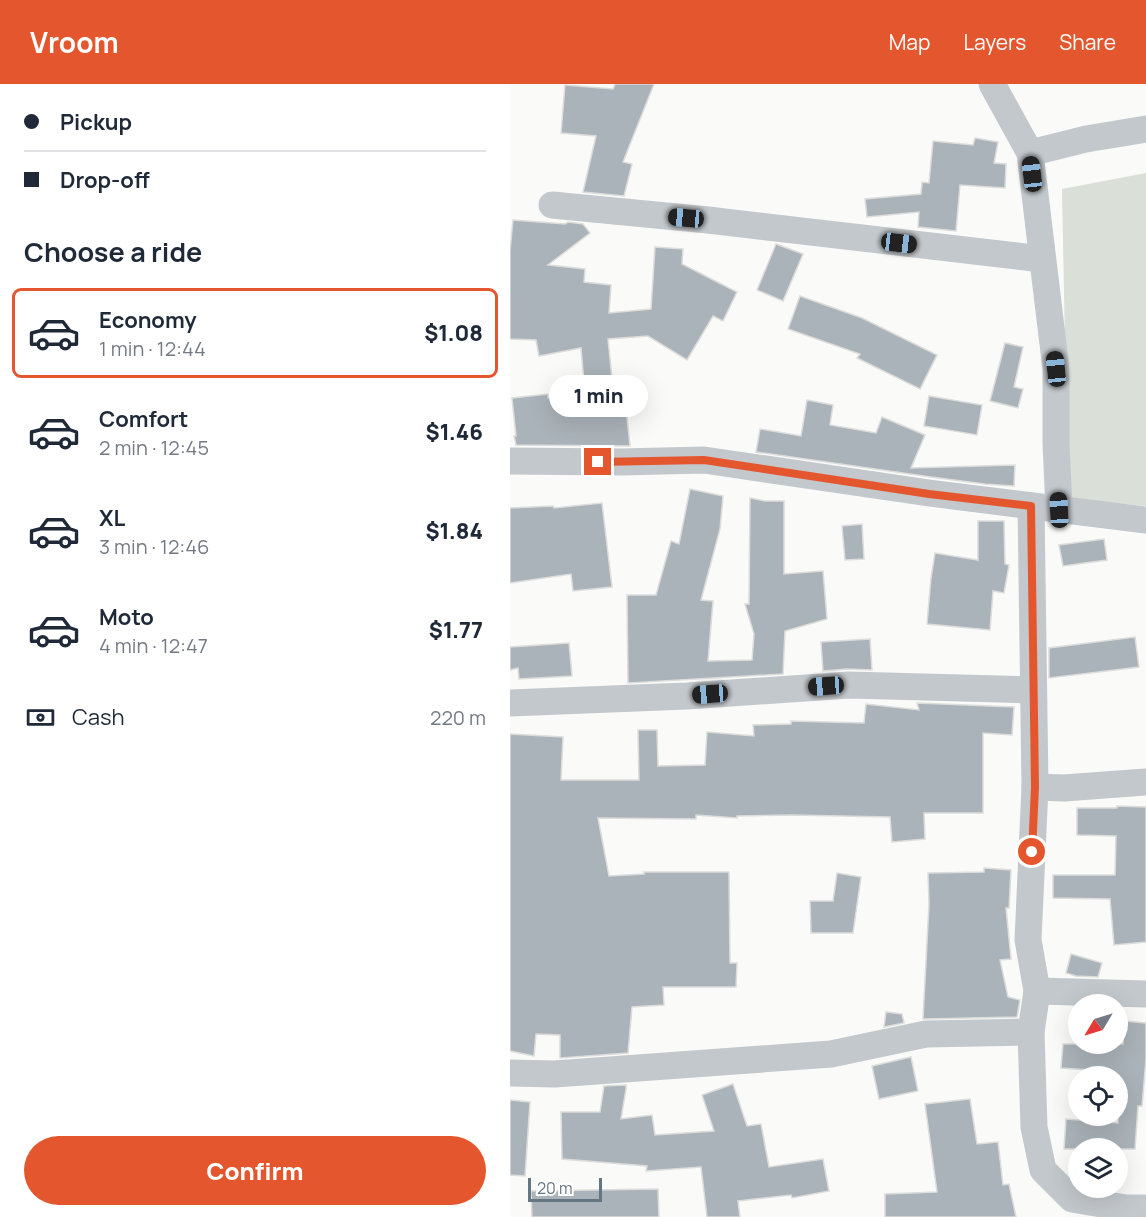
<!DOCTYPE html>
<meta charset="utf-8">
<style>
:root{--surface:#fff;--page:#f2f2f3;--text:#1f2937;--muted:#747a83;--line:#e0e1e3;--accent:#e4572e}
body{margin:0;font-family:Manrope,sans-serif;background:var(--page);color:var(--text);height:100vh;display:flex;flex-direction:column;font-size:22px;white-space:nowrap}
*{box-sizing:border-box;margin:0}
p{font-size:20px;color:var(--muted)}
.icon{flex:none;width:33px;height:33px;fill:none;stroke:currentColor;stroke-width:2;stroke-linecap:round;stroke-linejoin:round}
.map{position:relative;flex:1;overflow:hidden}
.details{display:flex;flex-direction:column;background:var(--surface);width:510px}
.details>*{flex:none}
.hud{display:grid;align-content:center;height:132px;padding:0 24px;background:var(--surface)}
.needle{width:39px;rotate:232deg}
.controls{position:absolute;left:558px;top:910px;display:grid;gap:12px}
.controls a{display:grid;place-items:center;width:60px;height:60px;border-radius:50%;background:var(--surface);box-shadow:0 6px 24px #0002;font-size:30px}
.scale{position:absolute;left:18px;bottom:15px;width:74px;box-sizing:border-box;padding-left:6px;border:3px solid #657683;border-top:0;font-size:16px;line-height:21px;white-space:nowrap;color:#657683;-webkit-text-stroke:4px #fff;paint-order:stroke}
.end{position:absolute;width:27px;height:27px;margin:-14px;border:8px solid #e4572e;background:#fff;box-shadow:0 0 0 3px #fff}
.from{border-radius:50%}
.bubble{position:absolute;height:42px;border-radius:21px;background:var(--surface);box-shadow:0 6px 24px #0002;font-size:20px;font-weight:800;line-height:42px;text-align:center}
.car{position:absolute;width:18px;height:36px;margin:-18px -9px;border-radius:8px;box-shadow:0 0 4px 2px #0007;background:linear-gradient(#222 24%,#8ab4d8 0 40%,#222 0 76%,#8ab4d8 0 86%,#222 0)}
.hud b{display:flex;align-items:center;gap:21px;height:57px;font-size:22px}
.hud b+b{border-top:2px solid var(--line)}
.hud i{width:15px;height:15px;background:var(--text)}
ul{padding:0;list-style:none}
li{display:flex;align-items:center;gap:18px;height:90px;margin:0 12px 9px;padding:0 12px;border:3px solid transparent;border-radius:9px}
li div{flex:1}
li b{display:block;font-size:22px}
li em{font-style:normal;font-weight:800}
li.active{border-color:var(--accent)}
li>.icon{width:54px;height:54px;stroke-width:1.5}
h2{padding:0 24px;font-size:27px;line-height:72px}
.pay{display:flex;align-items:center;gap:15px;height:66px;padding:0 24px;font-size:22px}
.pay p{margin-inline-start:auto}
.primary-button{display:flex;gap:12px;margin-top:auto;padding:12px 24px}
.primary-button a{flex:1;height:69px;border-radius:36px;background:var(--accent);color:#fff;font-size:24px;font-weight:800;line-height:69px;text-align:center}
header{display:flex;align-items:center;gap:36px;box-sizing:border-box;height:84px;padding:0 30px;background:var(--accent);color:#fff}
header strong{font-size:28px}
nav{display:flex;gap:33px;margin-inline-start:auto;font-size:21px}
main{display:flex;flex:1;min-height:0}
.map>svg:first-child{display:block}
.green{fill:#dadfd7}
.building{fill:#aab3b9;stroke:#dcdcda;stroke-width:1.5}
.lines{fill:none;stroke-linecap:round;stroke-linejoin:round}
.minor{stroke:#c3c8cc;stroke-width:27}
.route{stroke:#e4572e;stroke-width:8}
</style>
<header>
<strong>Vroom</strong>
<nav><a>Map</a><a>Layers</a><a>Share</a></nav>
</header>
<main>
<section class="details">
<div class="hud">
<b><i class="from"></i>Pickup</b>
<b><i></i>Drop-off</b>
</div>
<h2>Choose a ride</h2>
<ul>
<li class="active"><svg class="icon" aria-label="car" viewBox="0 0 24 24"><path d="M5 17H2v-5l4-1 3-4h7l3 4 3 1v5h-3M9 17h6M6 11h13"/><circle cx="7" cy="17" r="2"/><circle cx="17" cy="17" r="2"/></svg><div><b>Economy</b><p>1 min · 12:44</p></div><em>$1.08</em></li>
<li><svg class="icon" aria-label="car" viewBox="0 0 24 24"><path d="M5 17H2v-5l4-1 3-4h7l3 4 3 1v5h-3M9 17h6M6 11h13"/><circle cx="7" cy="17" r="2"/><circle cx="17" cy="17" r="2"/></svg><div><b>Comfort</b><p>2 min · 12:45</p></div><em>$1.46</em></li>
<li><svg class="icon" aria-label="car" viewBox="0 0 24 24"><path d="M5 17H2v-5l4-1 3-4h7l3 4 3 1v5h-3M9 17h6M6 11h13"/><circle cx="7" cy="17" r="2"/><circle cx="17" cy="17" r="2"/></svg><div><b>XL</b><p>3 min · 12:46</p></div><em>$1.84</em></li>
<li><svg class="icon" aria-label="car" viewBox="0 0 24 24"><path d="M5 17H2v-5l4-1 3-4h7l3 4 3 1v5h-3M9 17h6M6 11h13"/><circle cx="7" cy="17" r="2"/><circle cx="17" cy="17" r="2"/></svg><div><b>Moto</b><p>4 min · 12:47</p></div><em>$1.77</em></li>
</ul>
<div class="pay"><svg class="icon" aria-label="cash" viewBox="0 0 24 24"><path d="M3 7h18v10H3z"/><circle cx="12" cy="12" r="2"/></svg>Cash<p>220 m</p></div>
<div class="primary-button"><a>Confirm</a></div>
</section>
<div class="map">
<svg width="636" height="1133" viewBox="0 0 636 1133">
<rect width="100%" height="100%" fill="#fafaf8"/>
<polygon class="green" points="636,89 636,422 558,415 552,105"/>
<g class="building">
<polygon points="105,0 144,0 113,78 122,80 114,112 73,108 86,52 51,49 55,1 103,5"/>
<polygon points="465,54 488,58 484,79 496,80 495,104 450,101 446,147 408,143 409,128 357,133 355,115 411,110 412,98 419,99 423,57 463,61"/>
<polygon points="3,136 55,140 58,138 73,140 80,149 38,181 75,185 74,198 101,201 99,229 141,225 145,163 173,165 172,180 227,208 213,237 203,232 177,276 138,252 98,255 105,325 116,324 120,362 6,361 4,352 6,352 2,314 38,310 38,314 75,309 71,264 29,272 26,256 0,255 0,167"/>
<polygon points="266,160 293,170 273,217 247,206"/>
<polygon points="290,212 352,234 427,271 410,305 347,274 350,270 278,245"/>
<polygon points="495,259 513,263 504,303 513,305 508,324 480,317"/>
<polygon points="419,312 472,321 467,351 414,342"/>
<polygon points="297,316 323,321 320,341 366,349 372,333 415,351 401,384 505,381 504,402 475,400 421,393 246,368 250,345 291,352"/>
<polygon points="180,405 213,412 210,445 191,516 203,517 198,577 242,576 244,550 235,520 239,520 240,414 255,417 274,417 274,490 313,487 317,535 275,547 273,590 118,599 117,511 146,511 161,457 169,460"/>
<polygon points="92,419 102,503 63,507 61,490 0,499 0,424 43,422 44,424"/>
<polygon points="468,437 494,437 495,480 499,481 494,509 483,507 480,546 417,540 421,494 425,469 468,476"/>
<polygon points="352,440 354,475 335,476 332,442"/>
<polygon points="594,455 597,476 553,482 549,461"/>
<polygon points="625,553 629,583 539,594 539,564"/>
<polygon points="360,555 362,586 338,585 313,587 311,558"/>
<polygon points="59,559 62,592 9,595 8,584 0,586 0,563"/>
<polygon points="407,619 504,623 502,651 473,649 473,729 414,729 415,755 382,758 380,733 281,731 227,732 227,734 186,731 186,735 88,734 99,792 134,790 134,788 219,788 220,879 227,879 226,903 153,903 154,921 122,923 118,969 50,974 50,951 26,950 24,972 0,967 0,650 53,653 51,696 129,696 128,646 147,646 148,682 195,681 197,648 244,652 243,641 281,640 281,637 354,639 356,620 409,626"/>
<polygon points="607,722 636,723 636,858 604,861 600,815 543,814 543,791 605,791 606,752 567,751 567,724 607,724"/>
<polygon points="474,784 501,786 499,824 496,824 501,875 490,876 498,913 510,916 507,933 413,935 419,820 418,789 474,788"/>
<polygon points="327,789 351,793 343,849 301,849 300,817 323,817"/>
<polygon points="561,870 592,879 588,893 566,892 556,889"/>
<polygon points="376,928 392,930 394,939 374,943"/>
<polygon points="614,937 636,939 636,975 632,1022 628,1022 625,1065 554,1065 556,1035 608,1039 608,993 595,993 595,987 551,984 553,960 613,960"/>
<polygon points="401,973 408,1007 369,1015 362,982"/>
<polygon points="223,1000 237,1042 251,1040 259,1083 313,1075 319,1107 282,1114 281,1111 228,1117 230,1133 197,1133 191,1083 136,1087 137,1082 52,1075 51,1028 90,1028 94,1002 116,1001 116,1005 111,1035 142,1031 145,1051 204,1047 192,1011"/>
<polygon points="460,1015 467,1060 488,1058 493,1101 499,1100 506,1133 375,1133 375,1110 427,1108 415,1020"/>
<polygon points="0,1016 20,1018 15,1092 0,1091"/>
<polygon points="148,1105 149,1133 22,1133 21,1107"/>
</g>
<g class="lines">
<g class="minor">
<polyline points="482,0 520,69 546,285 546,359 549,426"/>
<polyline points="520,69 576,55 636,45"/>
<polyline points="42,121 198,136 532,175"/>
<polyline points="0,377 111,378 194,376 419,409 636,436"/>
<polyline points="521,422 525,703 518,856 527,907 521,948 524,1043 533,1086 562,1115 616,1124 636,1124"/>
<polyline points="0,619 177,612 339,601 523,606"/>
<polyline points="525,703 554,704 636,698"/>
<polyline points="527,907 636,910"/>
<polyline points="0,989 45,990 321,970 416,950 521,948"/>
</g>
</g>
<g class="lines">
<polyline class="route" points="88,378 194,376 419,410 521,422 525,703 522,768"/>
</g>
</svg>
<div class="controls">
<a><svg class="needle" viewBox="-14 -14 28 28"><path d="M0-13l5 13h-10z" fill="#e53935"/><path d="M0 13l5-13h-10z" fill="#747a83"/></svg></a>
<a><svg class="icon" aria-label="locate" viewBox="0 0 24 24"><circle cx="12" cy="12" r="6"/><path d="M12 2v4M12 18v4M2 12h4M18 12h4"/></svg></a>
<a><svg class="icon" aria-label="layers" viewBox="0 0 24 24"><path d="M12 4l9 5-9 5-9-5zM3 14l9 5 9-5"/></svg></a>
</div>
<div class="scale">20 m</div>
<i class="end from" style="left:522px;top:768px"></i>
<i class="end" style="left:88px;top:378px"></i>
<div class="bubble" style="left:39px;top:291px;width:99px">1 min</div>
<i class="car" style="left:522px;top:90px;rotate:353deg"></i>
<i class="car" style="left:176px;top:134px;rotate:275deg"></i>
<i class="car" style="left:389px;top:159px;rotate:97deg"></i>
<i class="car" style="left:546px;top:285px;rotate:354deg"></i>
<i class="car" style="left:549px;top:426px;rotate:357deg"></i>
<i class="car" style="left:316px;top:602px;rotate:266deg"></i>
<i class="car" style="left:200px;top:610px;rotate:266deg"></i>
</div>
</main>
